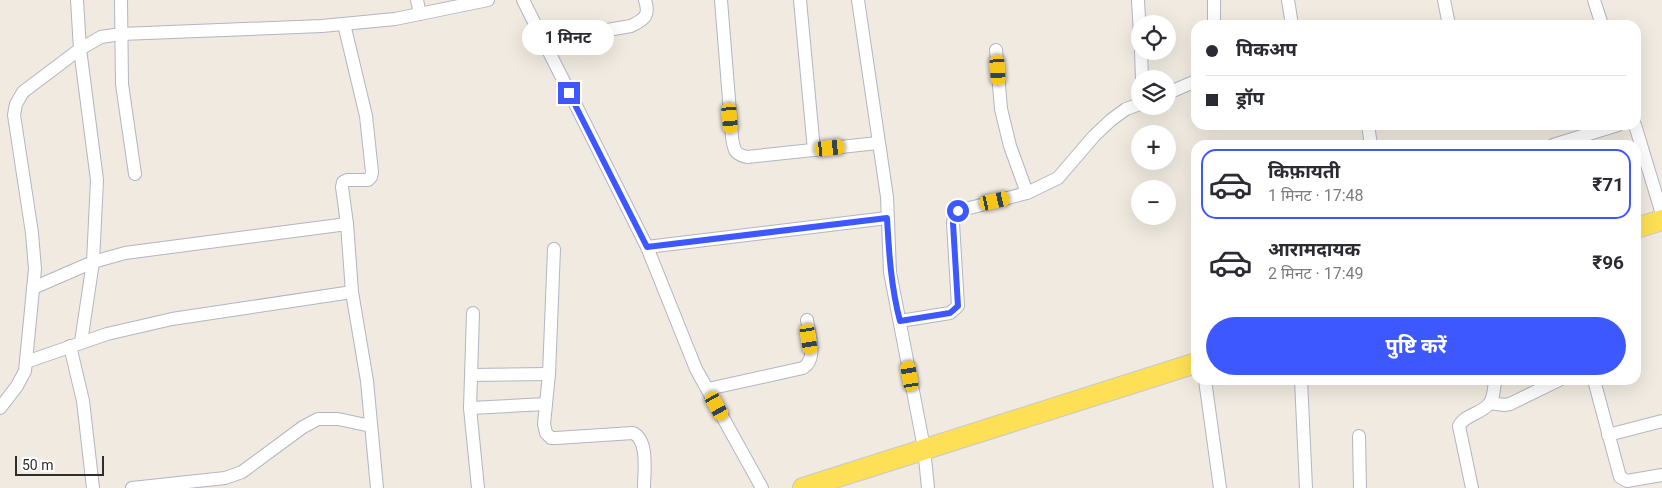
<!DOCTYPE html>
<html lang="hi">
<meta charset="utf-8">
<style>
:root{--surface:#fff;--page:#f2f2f3;--text:#2b2b33;--muted:#7c7c81;--line:#e1e1e2;--accent:#3e58ff}
body{margin:0;font-family:Roboto,"Noto Sans Devanagari",sans-serif;background:var(--page);color:var(--text);height:100vh;display:flex;flex-direction:column;font-size:19px;white-space:nowrap}
*{box-sizing:border-box;margin:0}
p{font-size:16px;color:var(--muted)}
.icon{flex:none;width:28px;height:28px;fill:none;stroke:currentColor;stroke-width:2;stroke-linecap:round;stroke-linejoin:round}
.map{position:relative;flex:1;overflow:hidden}
.drawer{position:absolute;left:1191px;top:140px;width:450px;height:245px;display:flex;flex-direction:column;background:var(--surface);border-radius:15px;box-shadow:0 5px 20px #0002}
.drawer>*{flex:none}
.guide{position:absolute;left:1191px;top:20px;width:450px;height:110px;border-radius:15px;box-shadow:0 5px 20px #0002;display:grid;align-content:center;height:110px;padding:0 15px;background:var(--surface)}
.controls{position:absolute;left:1131px;top:15px;display:grid;gap:10px}
.controls a{display:grid;place-items:center;width:45px;height:45px;border-radius:50%;background:var(--surface);box-shadow:0 5px 20px #0002;font-size:25px}
.scale{position:absolute;left:15px;bottom:12px;width:89px;box-sizing:border-box;padding-left:5px;border:2px solid #2e2e2e;border-top:0;font-size:14px;line-height:18px;white-space:nowrap;color:#2e2e2e;-webkit-text-stroke:4px #fff;paint-order:stroke}
.end{position:absolute;width:22px;height:22px;margin:-11px;border:6px solid #3e58ff;background:#fff;box-shadow:0 0 0 2px #fff}
.from{border-radius:50%}
.bubble{position:absolute;height:35px;border-radius:18px;background:var(--surface);box-shadow:0 5px 20px #0002;font-size:16px;font-weight:700;line-height:35px;text-align:center}
.car{position:absolute;width:15px;height:30px;margin:-15px -8px;border-radius:6px;box-shadow:0 0 4px 1px #0007;background:linear-gradient(#f5c518 24%,#345 0 40%,#f5c518 0 76%,#345 0 86%,#f5c518 0)}
.guide b{display:flex;align-items:center;gap:18px;height:48px;font-size:19px}
.guide b+b{border-top:1px solid var(--line)}
.guide i{width:12px;height:12px;background:var(--text)}
ul{padding:9px 0 0;list-style:none}
li{display:flex;align-items:center;gap:15px;height:70px;margin:0 10px 8px;padding:0 5px;border:2px solid transparent;border-radius:15px}
li div{flex:1}
li b{display:block;font-size:19px}
li em{font-style:normal;font-weight:700}
li.current{border-color:var(--accent)}
li>.icon{width:45px;height:45px;stroke-width:1.5}
.cta{display:flex;gap:10px;margin-top:auto;padding:10px 15px}
.cta a{flex:1;height:58px;border-radius:30px;background:var(--accent);color:#fff;font-size:20px;font-weight:700;line-height:58px;text-align:center}
.map>svg:first-child{display:block}
.lines{fill:none;stroke-linecap:round;stroke-linejoin:round}
.street-casing{stroke:#b3b5c2;stroke-width:14}
.primary-casing{stroke:#c9c9c9;stroke-width:22}
.street{stroke:#fff;stroke-width:12}
.primary{stroke:#fee056;stroke-width:20}
.route{stroke:#3e58ff;stroke-width:6}
</style>
<div class="map">
<svg width="1662" height="488" viewBox="0 0 1662 488">
<rect width="100%" height="100%" fill="#f0eae0"/>
<g class="lines">
<defs>
<g id="street">
<polyline points="77,0 80,49 97,180 93,262 81,342"/>
<polyline points="121,0 122,84 135,174"/>
<polyline points="417,0 420,14"/>
<polyline points="523,0 647,247 696,369 762,488"/>
<path d="M721,0L732,137C734,150 734,154 747,157L878,143"/>
<polyline points="800,0 814,150"/>
<polyline points="858,0 887,197 890,272 924,448 928,488"/>
<polyline points="1138,0 1140,36"/>
<polyline points="1214,0 1214,25"/>
<polyline points="1288,0 1292,25"/>
<polyline points="1444,0 1449,25"/>
<polyline points="1594,0 1602,25"/>
<polyline points="344,24 366,116 372,172 371,177 368,180 347,180 343,182 342,187 347,224 352,292 367,381 377,488"/>
<path d="M543,41L631,26C645,19 650,16 645,0"/>
<polyline points="996,50 1001,109 1010,146 1027,193"/>
<polyline points="1141,51 1142,79"/>
<polyline points="1168,93 1196,81"/>
<polyline points="1368,125 1371,145"/>
<polyline points="1635,125 1662,214"/>
<polyline points="1553,145 1618,125"/>
<polyline points="647,247 887,218"/>
<path d="M554,249L549,374L544,424L546,433L551,438H556L633,433C649,440 644,473 644,488"/>
<polyline points="33,288 93,262 125,253 347,224"/>
<polyline points="473,313 470,408 478,488"/>
<polyline points="900,321 950,313 958,306 953,223 954,216 958,211 1027,193 1058,178 1094,136 1111,120 1126,109 1140,104"/>
<polyline points="70,346 83,401 93,488"/>
<polyline points="26,362 107,334 172,319 352,292"/>
<polyline points="471,375 549,374"/>
<polyline points="1205,380 1220,488"/>
<polyline points="1301,380 1306,488"/>
<polyline points="1594,380 1620,477 1627,481 1662,475"/>
<path d="M708,389L803,368C818,359 809,335 807,320"/>
<polyline points="1490,403 1504,405 1510,404 1559,380"/>
<polyline points="0,408 17,386 25,371 35,269 32,233 14,115 16,104 23,92 80,49 101,37 121,34 322,26 395,19 488,0"/>
<polyline points="470,408 546,404"/>
<polyline points="1608,435 1662,421"/>
<polyline points="1359,436 1360,488"/>
<polyline points="132,488 225,478 242,472 303,427 318,419 338,419 371,426"/>
<path d="M1472,488L1459,426C1464,415 1481,414 1489,404C1494,398 1494,388 1495,380"/>
</g>
<g id="primary">
<polyline points="1636,228 1662,220"/>
<polyline points="803,488 1196,363"/>
</g>
</defs>
<use href="#street" class="street-casing"/>
<use href="#primary" class="primary-casing"/>
<use href="#street" class="street"/>
<use href="#primary" class="primary"/>
</g>
<g class="lines">
<path class="route" d="M569,93L647,247L887,218C889,253 891,287 900,321L950,313L958,306L953,223L954,216L958,211"/>
</g>
</svg>
<div class="controls">
<a><svg class="icon" aria-label="locate" viewBox="0 0 24 24"><circle cx="12" cy="12" r="6"/><path d="M12 2v4M12 18v4M2 12h4M18 12h4"/></svg></a>
<a><svg class="icon" aria-label="layers" viewBox="0 0 24 24"><path d="M12 4l9 5-9 5-9-5zM3 14l9 5 9-5"/></svg></a>
<a>+</a>
<a>−</a>
</div>
<div class="scale">50 m</div>
<i class="end from" style="left:958px;top:211px"></i>
<i class="end" style="left:569px;top:93px"></i>
<div class="bubble" style="left:522px;top:20px;width:92px">1 मिनट</div>
<i class="car" style="left:998px;top:70px;rotate:176deg"></i>
<i class="car" style="left:730px;top:118px;rotate:175deg"></i>
<i class="car" style="left:830px;top:148px;rotate:84deg"></i>
<i class="car" style="left:995px;top:201px;rotate:77deg"></i>
<i class="car" style="left:809px;top:339px;rotate:171deg"></i>
<i class="car" style="left:910px;top:376px;rotate:350deg"></i>
<i class="car" style="left:717px;top:406px;rotate:151deg"></i>
<div class="guide">
<b><i class="from"></i>पिकअप</b>
<b><i></i>ड्रॉप</b>
</div>
<section class="drawer">
<ul>
<li class="current"><svg class="icon" aria-label="car" viewBox="0 0 24 24"><path d="M5 17H2v-5l4-1 3-4h7l3 4 3 1v5h-3M9 17h6M6 11h13"/><circle cx="7" cy="17" r="2"/><circle cx="17" cy="17" r="2"/></svg><div><b>किफ़ायती</b><p>1 मिनट · 17:48</p></div><em>₹71</em></li>
<li><svg class="icon" aria-label="car" viewBox="0 0 24 24"><path d="M5 17H2v-5l4-1 3-4h7l3 4 3 1v5h-3M9 17h6M6 11h13"/><circle cx="7" cy="17" r="2"/><circle cx="17" cy="17" r="2"/></svg><div><b>आरामदायक</b><p>2 मिनट · 17:49</p></div><em>₹96</em></li>
</ul>
<div class="cta"><a>पुष्टि करें</a></div>
</section>
</div>
